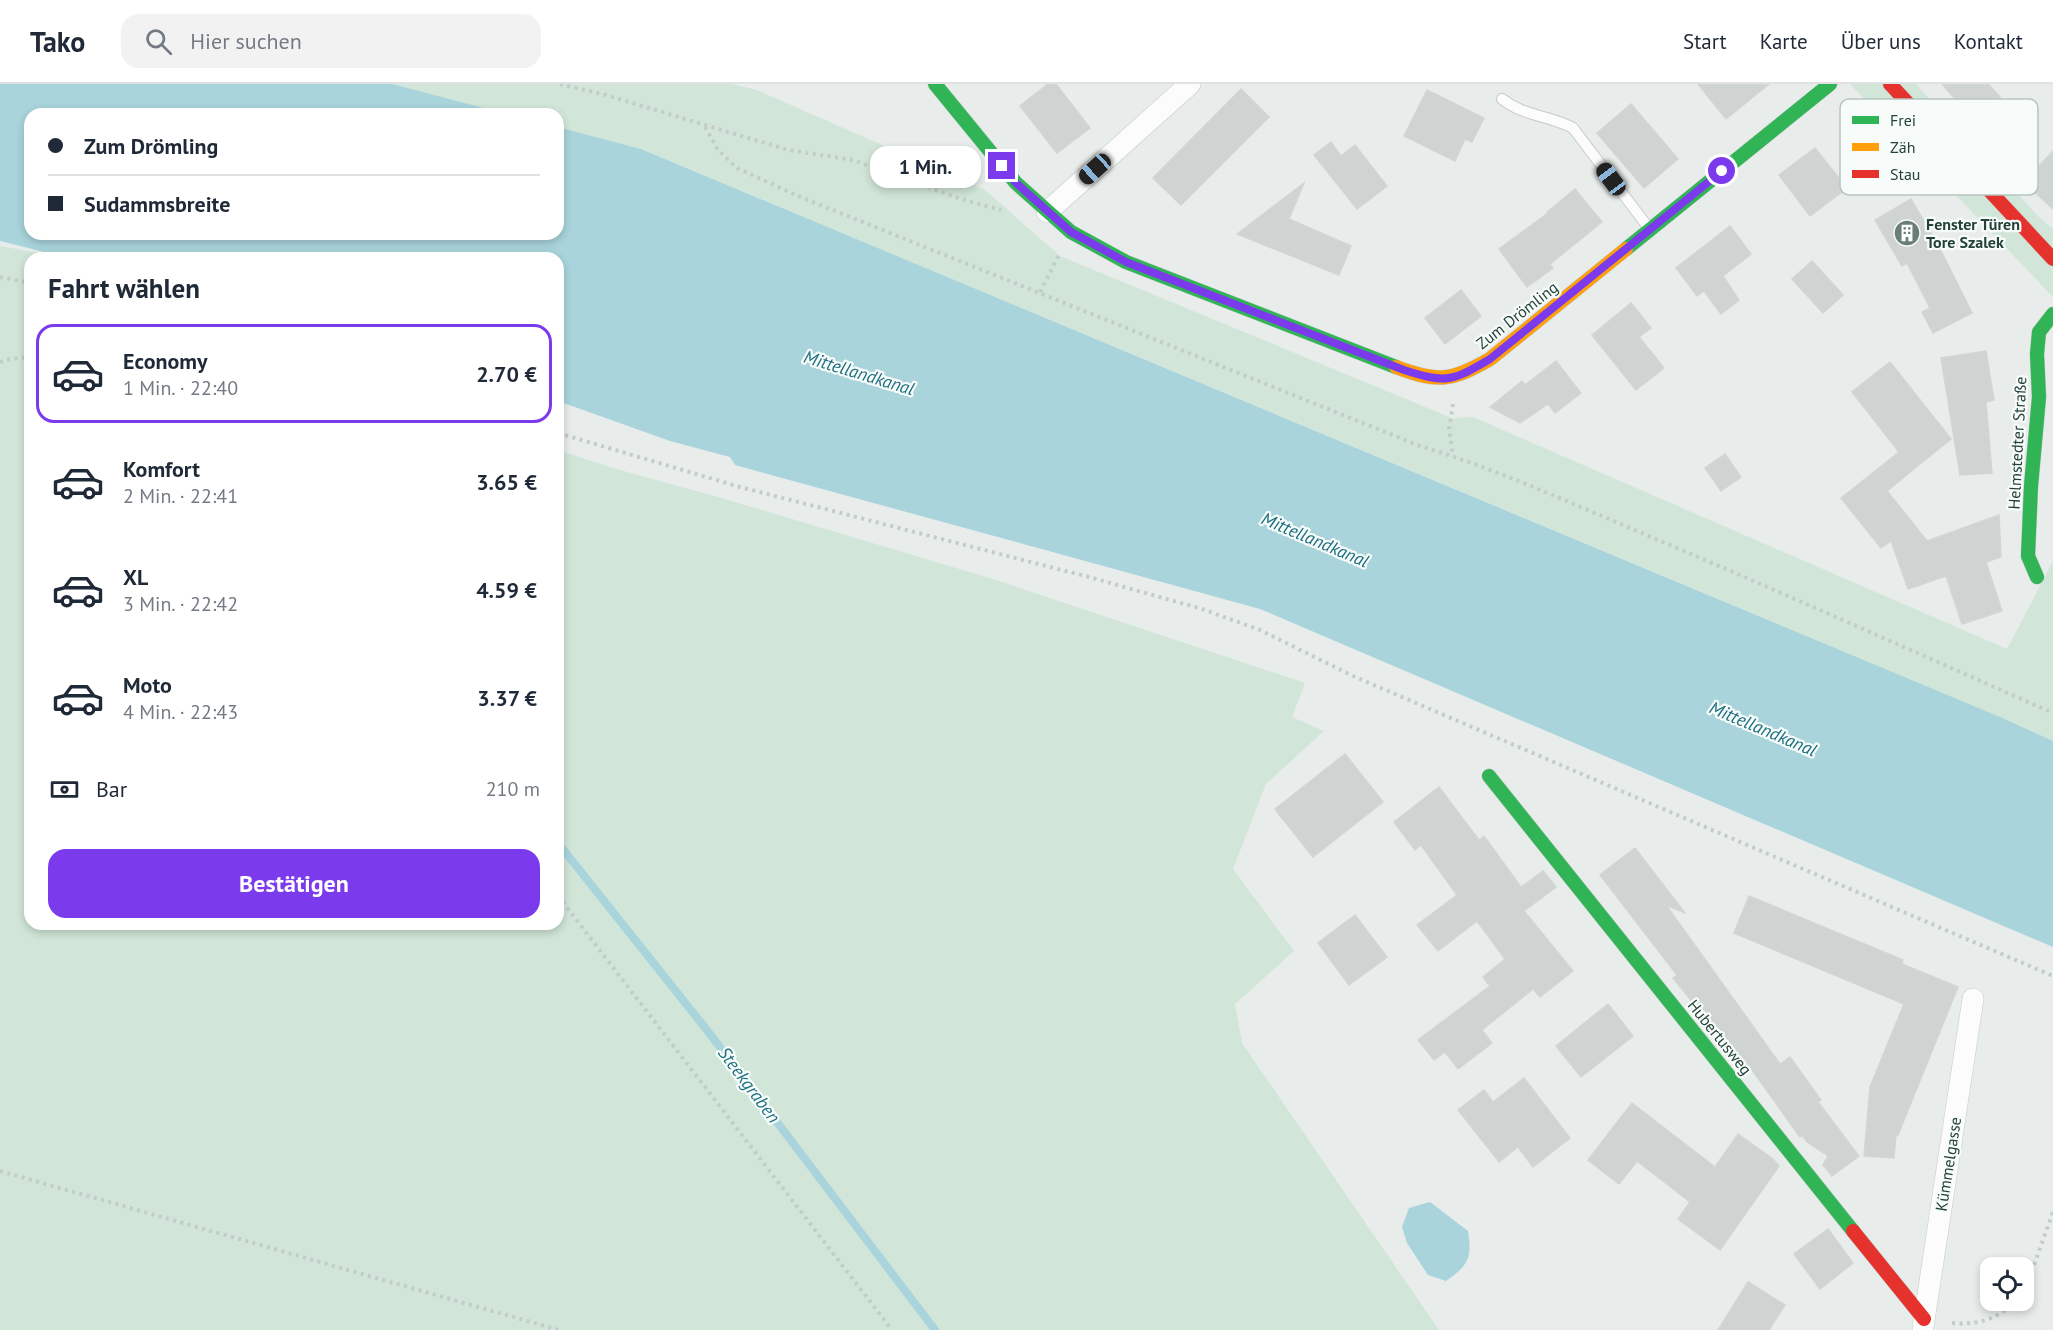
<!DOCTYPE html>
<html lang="de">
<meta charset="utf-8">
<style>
:root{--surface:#fff;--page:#f2f2f3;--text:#1f2937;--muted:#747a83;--line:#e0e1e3;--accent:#7c3aed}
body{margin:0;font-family:"PT Sans",sans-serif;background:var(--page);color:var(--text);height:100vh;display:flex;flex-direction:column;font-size:22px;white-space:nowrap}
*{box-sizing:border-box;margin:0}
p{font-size:20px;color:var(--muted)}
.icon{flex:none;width:33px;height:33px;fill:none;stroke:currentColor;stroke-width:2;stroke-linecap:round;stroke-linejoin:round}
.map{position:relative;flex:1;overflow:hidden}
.panel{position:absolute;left:24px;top:168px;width:540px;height:678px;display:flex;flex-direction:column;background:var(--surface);border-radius:18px;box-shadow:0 3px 9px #0003}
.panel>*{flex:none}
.banner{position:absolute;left:24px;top:24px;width:540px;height:132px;border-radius:18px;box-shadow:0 3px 9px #0003;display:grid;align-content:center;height:132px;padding:0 24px;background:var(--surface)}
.fabs{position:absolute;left:1980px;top:1173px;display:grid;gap:12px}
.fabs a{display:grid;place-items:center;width:54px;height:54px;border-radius:12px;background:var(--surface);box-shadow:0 3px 9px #0003;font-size:30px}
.end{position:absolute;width:27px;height:27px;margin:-14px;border:8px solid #7c3aed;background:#fff;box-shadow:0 0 0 3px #fff}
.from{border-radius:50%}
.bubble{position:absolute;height:42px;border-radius:18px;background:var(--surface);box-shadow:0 3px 9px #0003;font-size:20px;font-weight:800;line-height:42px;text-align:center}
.car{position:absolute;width:18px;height:36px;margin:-18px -9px;border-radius:8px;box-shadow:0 0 4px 2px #0007;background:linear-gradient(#222 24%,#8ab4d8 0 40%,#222 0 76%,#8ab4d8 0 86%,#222 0)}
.banner b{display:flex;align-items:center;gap:21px;height:57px;font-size:22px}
.banner b+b{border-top:2px solid var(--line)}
.banner i{width:15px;height:15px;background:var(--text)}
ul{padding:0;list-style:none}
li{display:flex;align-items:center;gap:18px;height:99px;margin:0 12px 9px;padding:0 12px;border:3px solid transparent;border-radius:18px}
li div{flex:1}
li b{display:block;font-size:22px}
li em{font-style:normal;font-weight:800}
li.on{border-color:var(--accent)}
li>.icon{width:54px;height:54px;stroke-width:1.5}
h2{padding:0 24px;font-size:27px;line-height:72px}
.pay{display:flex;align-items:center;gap:15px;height:66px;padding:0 24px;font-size:22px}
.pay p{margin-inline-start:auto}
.button{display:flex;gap:12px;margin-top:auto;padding:12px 24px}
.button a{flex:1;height:69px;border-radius:18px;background:var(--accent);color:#fff;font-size:24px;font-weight:800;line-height:69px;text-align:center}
header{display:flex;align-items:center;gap:36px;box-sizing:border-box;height:84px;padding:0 30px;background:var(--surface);border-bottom:2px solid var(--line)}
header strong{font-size:28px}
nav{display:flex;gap:33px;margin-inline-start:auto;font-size:21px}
.search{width:420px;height:54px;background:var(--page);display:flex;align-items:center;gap:15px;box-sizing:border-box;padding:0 21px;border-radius:18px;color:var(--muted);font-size:22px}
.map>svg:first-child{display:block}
.green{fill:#d1e6d8}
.water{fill:#a9d4db}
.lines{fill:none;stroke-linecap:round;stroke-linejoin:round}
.stream{stroke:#a9d4db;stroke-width:8}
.building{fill:#cfd4d2;stroke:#d1d6d4;stroke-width:1.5}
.lane-casing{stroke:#c5cac8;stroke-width:12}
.street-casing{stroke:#c5cac8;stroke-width:22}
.fast-casing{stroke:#c3cbc8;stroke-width:15}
.slow-casing{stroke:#c3cbc8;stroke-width:15}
.jam-casing{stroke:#c3cbc8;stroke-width:15}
.path{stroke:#c3ccca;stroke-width:4;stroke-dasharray:3 4.5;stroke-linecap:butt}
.lane{stroke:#fcfcfc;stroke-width:10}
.street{stroke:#fcfcfc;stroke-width:21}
.fast{stroke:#30b455;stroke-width:14}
.slow{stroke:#ff9f0a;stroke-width:14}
.jam{stroke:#e5322d;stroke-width:14}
.route{stroke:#7c3aed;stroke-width:8}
.labels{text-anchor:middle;stroke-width:4.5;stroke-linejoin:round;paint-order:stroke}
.poi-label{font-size:16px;font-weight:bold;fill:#24423a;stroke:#f7fbf9;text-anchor:start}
.street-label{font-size:16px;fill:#24423a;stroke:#f7fbf9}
.water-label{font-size:18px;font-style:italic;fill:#1c6f80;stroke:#f7fbf9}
.key{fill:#f7fbf9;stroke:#b8c4c0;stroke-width:1.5}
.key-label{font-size:16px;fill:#24423a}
</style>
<header>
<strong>Tako</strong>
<div class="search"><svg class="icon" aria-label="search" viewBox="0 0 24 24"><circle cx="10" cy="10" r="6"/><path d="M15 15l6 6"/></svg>Hier suchen</div>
<nav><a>Start</a><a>Karte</a><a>Über uns</a><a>Kontakt</a></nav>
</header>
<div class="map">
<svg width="2053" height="1246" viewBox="0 0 2053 1246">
<rect width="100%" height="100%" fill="#e8edeb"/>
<g class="green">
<polygon points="391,0 732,0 757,6 985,106 1060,172 1452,334 1473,333 2007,565 2053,477 2053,658 1716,514 641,65 558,43 558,30 507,30"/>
<polygon points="1850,0 1916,0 2039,133 2053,145 2053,213"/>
<polygon points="0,162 68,174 30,174 30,840 558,840 558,366 613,384 725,415 993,495 1305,599 1292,633 1324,647 1266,700 1233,785 1294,867 1235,920 1242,959 1439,1246 0,1246"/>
</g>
<g class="water">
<polygon points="0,0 392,0 507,30 30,30 30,150 558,150 558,43 641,65 2000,633 2053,657 2053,863 1260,525 735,381 730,373 670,357 558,317 558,174 68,174 0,157"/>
<path d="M1430,1118L1468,1147C1472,1174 1469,1181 1446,1197L1428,1191L1407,1159L1402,1143L1409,1124Z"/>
</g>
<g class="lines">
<polyline class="stream" points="558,759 710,950 935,1246"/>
</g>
<g class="building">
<polygon points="1048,0 1056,0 1090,44 1057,69 1020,22"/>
<polygon points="1698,0 1769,0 1726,35"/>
<polygon points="1942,0 1988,0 2000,13 1974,36"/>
<polygon points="1241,5 1269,33 1181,121 1153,94"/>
<polygon points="1427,6 1484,34 1472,58 1465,55 1455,77 1404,52"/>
<polygon points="1631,20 1678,75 1644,104 1597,49"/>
<polygon points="1331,58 1341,72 1355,61 1387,102 1357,125 1314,71"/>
<polygon points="1815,64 1847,104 1810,132 1779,91"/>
<polygon points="2053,67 2053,125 2024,98"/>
<polygon points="1304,99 1289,135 1351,162 1339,191 1237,150"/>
<polygon points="1575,105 1602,138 1550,180 1553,184 1527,203 1499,165 1548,129 1547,128"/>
<polygon points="1911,115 1938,161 1972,229 1933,249 1922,228 1930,224 1907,179 1902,182 1875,136"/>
<polygon points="1730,142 1751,170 1723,192 1739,216 1721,230 1704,207 1697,212 1676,184"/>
<polygon points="1812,177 1843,211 1823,229 1792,195"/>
<polygon points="1461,206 1481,232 1445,260 1425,234"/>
<polygon points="1631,219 1651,244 1639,253 1664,284 1636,306 1592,251"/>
<polygon points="1986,267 1994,316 1986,318 1992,389 1960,391 1941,274"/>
<polygon points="1556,277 1581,309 1555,329 1548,320 1520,339 1490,323 1522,297 1525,301"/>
<polygon points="1890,278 1951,355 1887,407 1927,457 1999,431 2001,473 1986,478 2002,527 1962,540 1946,492 1908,505 1891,457 1881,464 1841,414 1899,368 1852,308"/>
<polygon points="1725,370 1741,393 1721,407 1705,384"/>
<polygon points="1345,670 1383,718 1313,773 1275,725"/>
<polygon points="1439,703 1479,756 1484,752 1521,803 1543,787 1556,803 1524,827 1573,887 1540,913 1533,905 1482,946 1492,959 1458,985 1445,968 1434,976 1418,956 1490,902 1483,893 1505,875 1477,837 1438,867 1417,841 1457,811 1421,761 1415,766 1394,738"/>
<polygon points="1635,764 1685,829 1666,821 1740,924 1780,980 1790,973 1821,1016 1818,1018 1859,1072 1832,1092 1823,1081 1828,1072 1807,1058 1802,1051 1800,1053 1745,976 1741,979 1673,894 1677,891 1600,791"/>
<polygon points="1749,812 1903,876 1902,880 1958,903 1898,1051 1896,1051 1894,1074 1864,1072 1870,1003 1904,920 1734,849"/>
<polygon points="1355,831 1387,873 1349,901 1318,859"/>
<polygon points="1608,920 1633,952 1581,993 1556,962"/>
<polygon points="1524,994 1570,1054 1533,1083 1518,1063 1499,1078 1458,1026 1484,1006 1493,1018"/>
<polygon points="1632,1019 1715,1083 1738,1050 1773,1075 1779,1082 1720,1166 1678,1135 1690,1118 1637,1077 1619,1100 1588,1076"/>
<polygon points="1828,1145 1853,1179 1820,1205 1794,1170"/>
<polygon points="1748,1198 1785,1221 1769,1246 1718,1246"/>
</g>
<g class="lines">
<defs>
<path id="lane" d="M1502,15C1525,33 1549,31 1573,44L1648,143"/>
<g id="street">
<polyline points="1047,128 1190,0"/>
<polyline points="1923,1243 1973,915"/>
</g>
<g id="fast">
<polyline points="935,0 1016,99 1071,148 1126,178 1396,283"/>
<polyline points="1626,165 1830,0"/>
<polyline points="2037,493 2028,472 2031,402 2039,313 2037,270 2039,248 2053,230"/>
<polyline points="1489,692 1853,1147"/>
</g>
<path id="slow" d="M1396,283C1438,299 1452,297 1490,275L1626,165"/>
<g id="jam">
<polyline points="1890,0 2053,175"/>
<polyline points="1853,1147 1924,1235"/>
</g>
</defs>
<use href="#lane" class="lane-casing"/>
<use href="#street" class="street-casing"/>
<use href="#fast" class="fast-casing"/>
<use href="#slow" class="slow-casing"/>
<use href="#jam" class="jam-casing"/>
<g class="path">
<polyline points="560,0 606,11 788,66 853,76 961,115 1001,126"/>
<path d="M705,43L718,66L737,84L798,112L1420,362C1497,385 1570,419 1644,450C1781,508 1917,569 2053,629"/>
<polyline points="0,193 30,199"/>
<polyline points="1040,208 1059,171"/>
<polyline points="0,278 10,275 30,273"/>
<polyline points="1453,320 1449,345 1453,372"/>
<polyline points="558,349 740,403 1089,493 1202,525 1260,546 1353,592 2053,892"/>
<polyline points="558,812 892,1246"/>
<polyline points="0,1087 559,1246"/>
<polyline points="2024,1209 2053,1128"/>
<path d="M1952,1239C1978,1241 1997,1236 2016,1216"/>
</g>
<use href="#lane" class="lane"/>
<use href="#street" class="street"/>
<use href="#fast" class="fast"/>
<use href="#slow" class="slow"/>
<use href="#jam" class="jam"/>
</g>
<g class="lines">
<path class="route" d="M1002,82L1016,99L1071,148L1126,178L1404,286C1447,300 1452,297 1490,275L1722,87"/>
</g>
<defs>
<symbol id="building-disc" viewBox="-11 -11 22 22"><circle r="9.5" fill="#697e78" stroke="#f7fbf9"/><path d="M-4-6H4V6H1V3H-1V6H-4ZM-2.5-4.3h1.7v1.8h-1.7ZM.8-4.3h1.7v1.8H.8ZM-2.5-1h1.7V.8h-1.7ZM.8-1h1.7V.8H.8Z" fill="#fff"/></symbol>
</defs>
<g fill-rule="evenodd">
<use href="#building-disc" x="1892" y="134" width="30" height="30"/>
</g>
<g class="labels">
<g class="poi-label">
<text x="1926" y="146">Fenster Türen<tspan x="1926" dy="18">Tore Szalek</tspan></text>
</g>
<g class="street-label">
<text transform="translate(1517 231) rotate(-38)" y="6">Zum Drömling</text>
<text transform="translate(2017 359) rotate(-87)" y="6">Helmstedter Straße</text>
<text transform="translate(1720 953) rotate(51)" y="6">Hubertusweg</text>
<text transform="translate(1948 1080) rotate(-81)" y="6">Kümmelgasse</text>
</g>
<g class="water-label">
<text transform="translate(859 289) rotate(17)" y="6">Mittellandkanal</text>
<text transform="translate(1315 456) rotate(23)" y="6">Mittellandkanal</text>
<text transform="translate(1763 645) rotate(23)" y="6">Mittellandkanal</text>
<text transform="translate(749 1001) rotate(53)" y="6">Steekgraben</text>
</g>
</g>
<rect x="1840" y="15" width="198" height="96" rx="9" class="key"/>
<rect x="1852" y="32" width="27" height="8" fill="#30b455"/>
<rect x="1852" y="59" width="27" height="8" fill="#ff9f0a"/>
<rect x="1852" y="86" width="27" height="8" fill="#e5322d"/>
<g class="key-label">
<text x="1890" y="42">Frei</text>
<text x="1890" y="69">Zäh</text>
<text x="1890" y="96">Stau</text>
</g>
</svg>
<div class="fabs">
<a><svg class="icon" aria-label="locate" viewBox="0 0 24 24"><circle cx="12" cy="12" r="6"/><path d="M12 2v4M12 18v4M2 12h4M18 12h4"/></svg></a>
</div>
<i class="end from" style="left:1722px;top:87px"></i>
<i class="end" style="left:1002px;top:82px"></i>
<div class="bubble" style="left:870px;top:62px;width:111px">1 Min.</div>
<i class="car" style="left:1095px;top:85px;rotate:228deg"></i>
<i class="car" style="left:1611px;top:95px;rotate:323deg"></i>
<div class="banner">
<b><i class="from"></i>Zum Drömling</b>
<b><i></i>Sudammsbreite</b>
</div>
<section class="panel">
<h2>Fahrt wählen</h2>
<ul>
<li class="on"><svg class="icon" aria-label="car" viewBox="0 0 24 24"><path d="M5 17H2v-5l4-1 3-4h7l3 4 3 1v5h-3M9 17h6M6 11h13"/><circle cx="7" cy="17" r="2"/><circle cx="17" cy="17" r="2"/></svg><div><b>Economy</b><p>1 Min. · 22:40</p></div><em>2.70 €</em></li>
<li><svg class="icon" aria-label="car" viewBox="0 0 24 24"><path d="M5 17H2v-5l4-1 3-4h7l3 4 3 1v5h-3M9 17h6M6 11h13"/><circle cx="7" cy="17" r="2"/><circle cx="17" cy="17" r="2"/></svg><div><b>Komfort</b><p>2 Min. · 22:41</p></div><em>3.65 €</em></li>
<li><svg class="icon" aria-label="car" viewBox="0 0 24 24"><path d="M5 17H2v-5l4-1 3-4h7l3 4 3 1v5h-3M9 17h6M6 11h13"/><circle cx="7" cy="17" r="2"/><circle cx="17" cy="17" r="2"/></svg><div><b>XL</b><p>3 Min. · 22:42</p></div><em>4.59 €</em></li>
<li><svg class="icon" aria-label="car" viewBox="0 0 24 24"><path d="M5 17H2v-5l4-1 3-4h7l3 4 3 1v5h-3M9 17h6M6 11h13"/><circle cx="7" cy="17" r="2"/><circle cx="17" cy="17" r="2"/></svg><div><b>Moto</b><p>4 Min. · 22:43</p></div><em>3.37 €</em></li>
</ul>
<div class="pay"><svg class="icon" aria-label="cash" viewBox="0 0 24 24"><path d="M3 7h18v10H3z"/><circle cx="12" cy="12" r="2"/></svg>Bar<p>210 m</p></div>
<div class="button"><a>Bestätigen</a></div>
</section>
</div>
